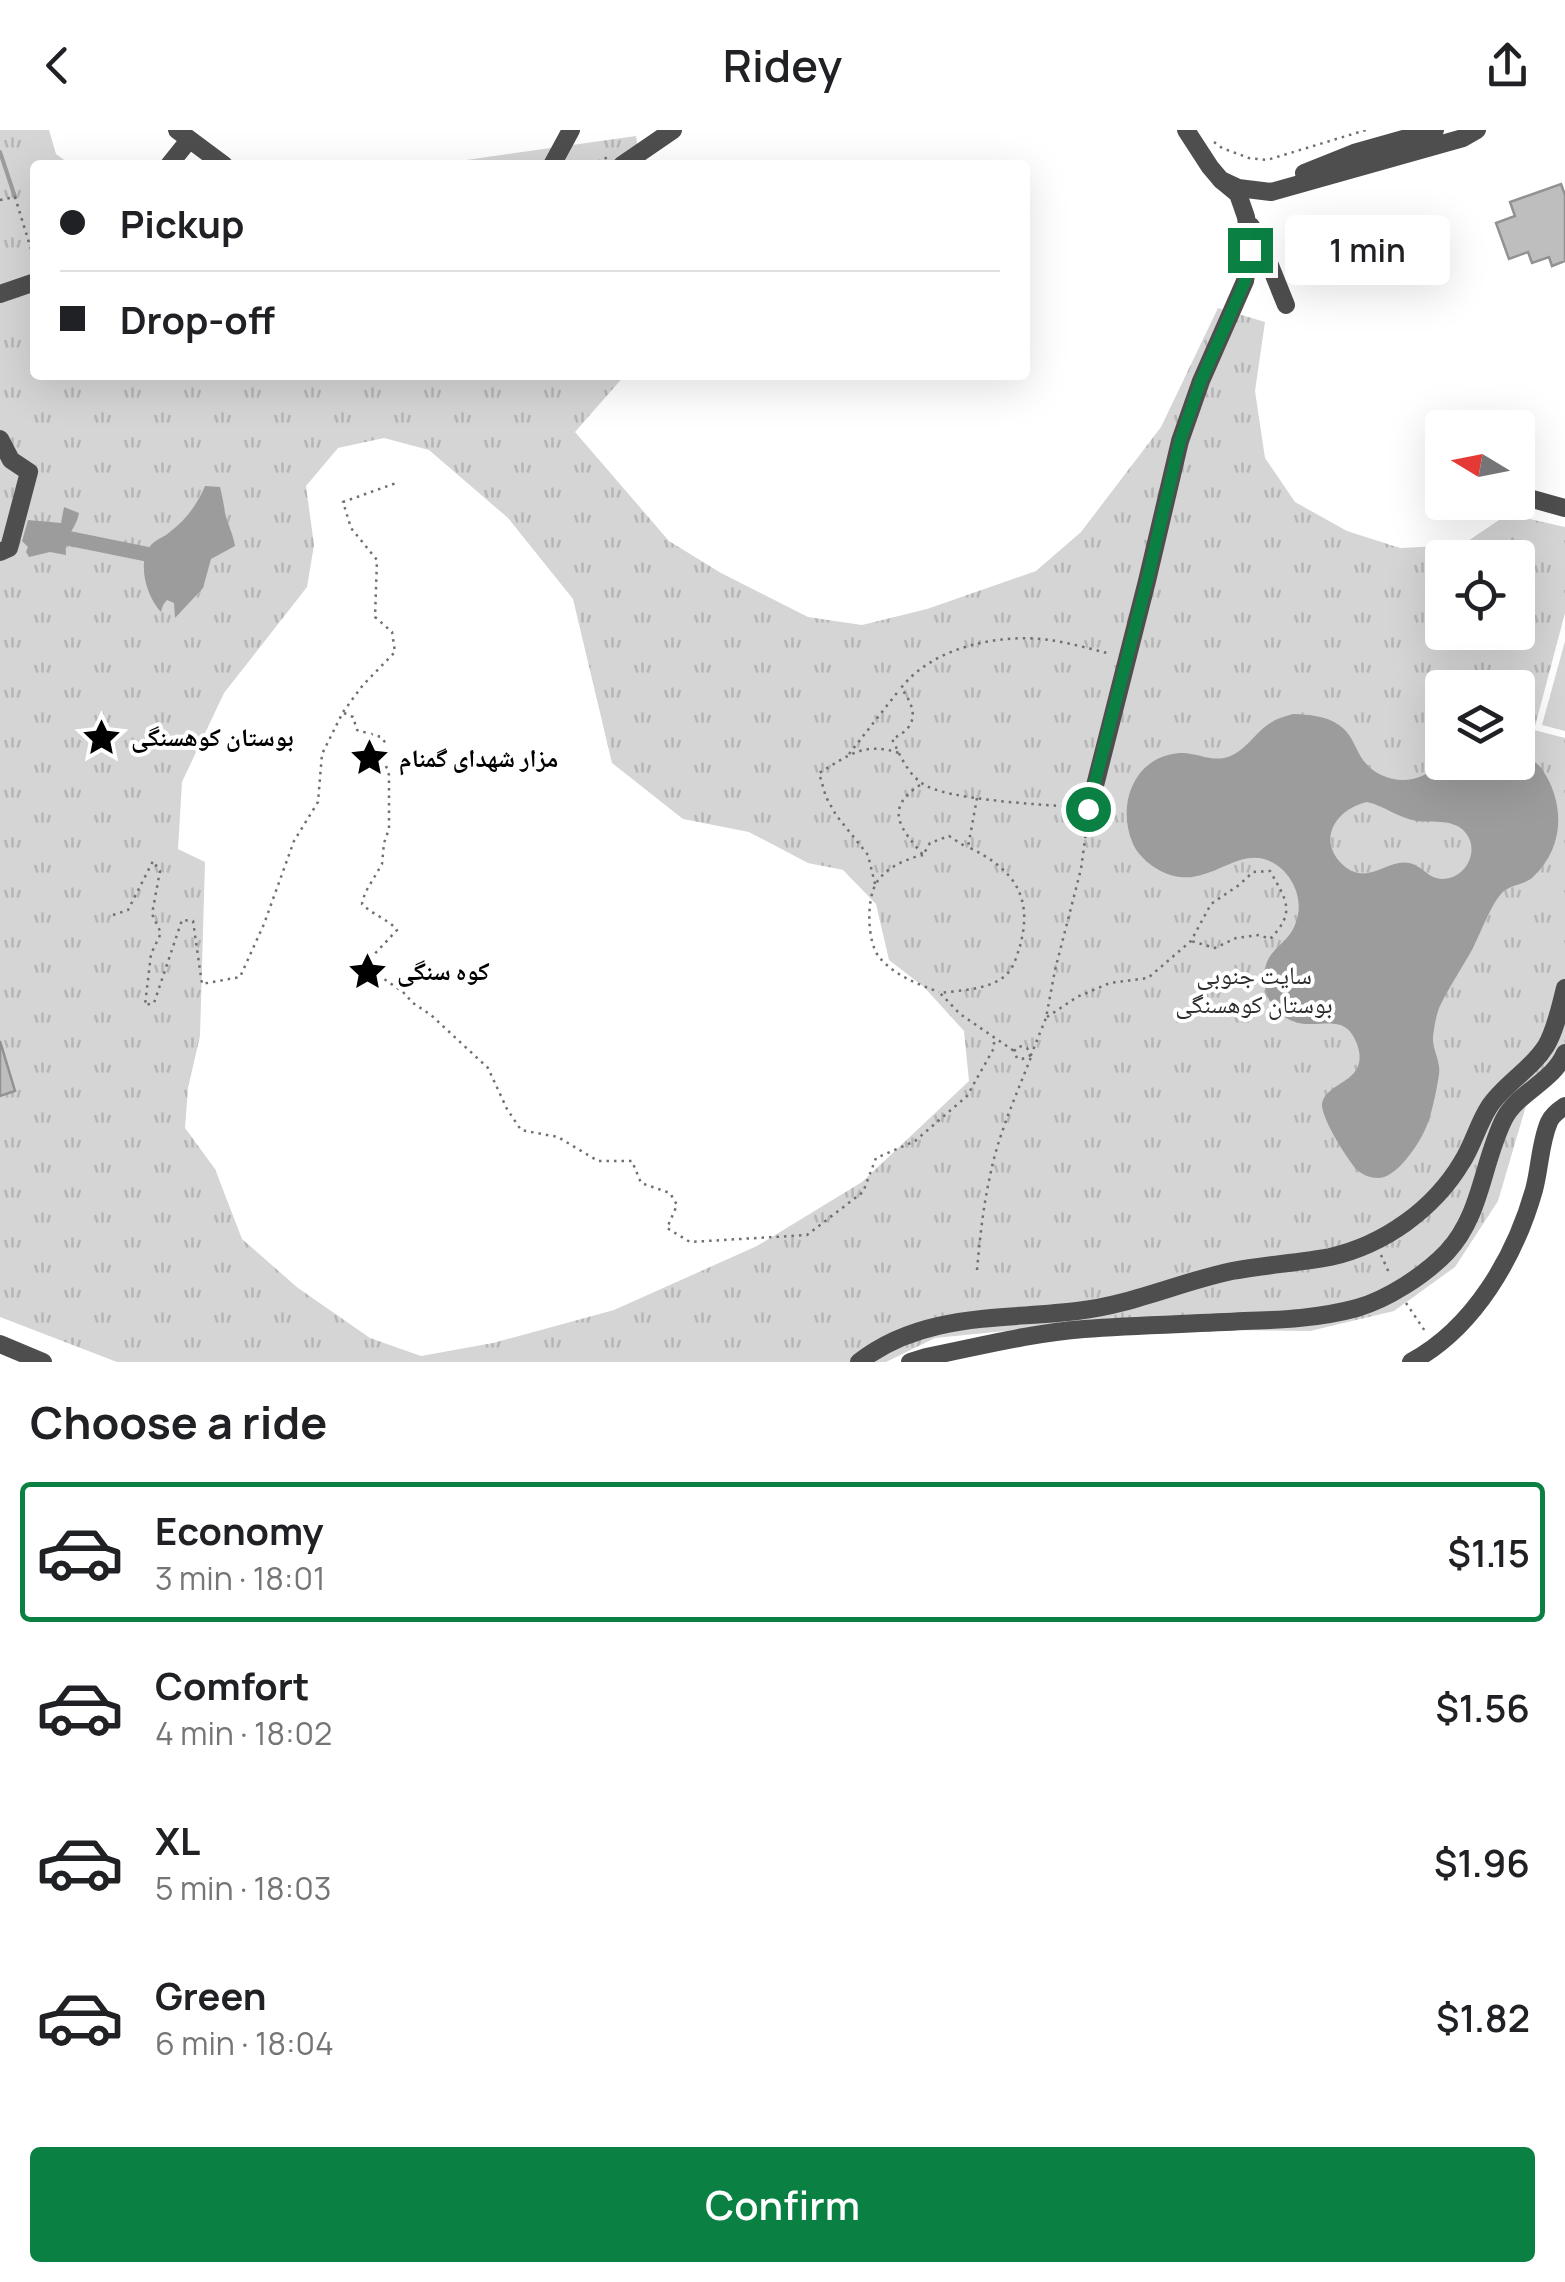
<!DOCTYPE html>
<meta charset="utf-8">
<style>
:root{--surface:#fff;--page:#f2f2f2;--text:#202124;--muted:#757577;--line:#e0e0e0;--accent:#0b8043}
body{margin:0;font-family:Manrope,"Noto Naskh Arabic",sans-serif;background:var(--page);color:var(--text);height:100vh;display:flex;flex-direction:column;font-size:38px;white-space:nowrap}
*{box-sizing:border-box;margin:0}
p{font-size:32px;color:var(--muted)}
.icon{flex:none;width:55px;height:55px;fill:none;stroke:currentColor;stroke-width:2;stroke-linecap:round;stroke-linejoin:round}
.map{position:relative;height:1232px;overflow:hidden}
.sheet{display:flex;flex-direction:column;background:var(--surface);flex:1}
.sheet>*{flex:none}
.hud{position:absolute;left:30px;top:30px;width:1000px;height:220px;border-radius:10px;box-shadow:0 10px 40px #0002;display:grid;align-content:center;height:220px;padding:0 30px;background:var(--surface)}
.needle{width:65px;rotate:280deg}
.controls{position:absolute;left:1425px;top:280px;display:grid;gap:20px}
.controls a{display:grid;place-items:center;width:110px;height:110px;border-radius:10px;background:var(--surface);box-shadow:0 10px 40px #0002;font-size:50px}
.end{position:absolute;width:45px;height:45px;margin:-22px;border:12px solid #0b8043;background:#fff;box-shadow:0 0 0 5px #fff}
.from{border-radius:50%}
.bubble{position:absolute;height:70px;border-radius:10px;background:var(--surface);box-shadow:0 10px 40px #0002;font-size:32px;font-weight:600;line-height:70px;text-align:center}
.hud b{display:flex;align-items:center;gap:35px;height:95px;font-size:38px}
.hud b+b{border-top:2px solid var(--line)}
.hud i{width:25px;height:25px;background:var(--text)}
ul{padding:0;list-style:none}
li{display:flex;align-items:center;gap:30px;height:140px;margin:0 20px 15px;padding:0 10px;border:5px solid transparent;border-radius:10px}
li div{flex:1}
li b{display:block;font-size:38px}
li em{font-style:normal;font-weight:600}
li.current{border-color:var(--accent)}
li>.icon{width:90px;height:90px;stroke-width:1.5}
h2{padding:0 30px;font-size:45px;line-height:120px}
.cta{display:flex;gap:20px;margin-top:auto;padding:20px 30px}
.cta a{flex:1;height:115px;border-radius:10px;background:var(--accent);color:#fff;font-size:40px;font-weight:600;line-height:115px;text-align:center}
header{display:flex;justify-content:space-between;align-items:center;height:130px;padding:0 30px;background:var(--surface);font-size:45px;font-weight:600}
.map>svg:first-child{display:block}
.grass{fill:url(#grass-tufts);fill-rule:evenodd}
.pitch{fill:#d5d5d5}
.water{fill:#9c9c9c;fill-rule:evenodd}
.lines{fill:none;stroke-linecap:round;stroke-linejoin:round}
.stream{stroke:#9c9c9c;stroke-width:4}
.canal{stroke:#9c9c9c;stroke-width:15}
.building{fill:#bebebe;stroke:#929292;stroke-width:2.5}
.path{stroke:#707070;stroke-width:2.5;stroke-dasharray:2.5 5;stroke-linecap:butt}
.minor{stroke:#4e4e4e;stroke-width:18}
.route{stroke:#0b8043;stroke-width:12}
.labels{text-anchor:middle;stroke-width:8;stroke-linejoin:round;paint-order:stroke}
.poi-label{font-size:25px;font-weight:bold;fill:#000;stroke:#fff;text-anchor:start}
.park-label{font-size:25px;fill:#2c2c2c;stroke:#fff}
</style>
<header><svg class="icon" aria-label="back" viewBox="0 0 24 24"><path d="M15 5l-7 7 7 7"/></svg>Ridey<svg class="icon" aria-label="share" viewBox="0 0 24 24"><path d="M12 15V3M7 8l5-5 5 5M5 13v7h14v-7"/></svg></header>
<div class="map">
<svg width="1565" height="1232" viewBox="0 0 1565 1232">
<defs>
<pattern id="grass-tufts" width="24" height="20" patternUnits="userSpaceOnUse" patternTransform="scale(2.5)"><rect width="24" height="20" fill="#d5d5d5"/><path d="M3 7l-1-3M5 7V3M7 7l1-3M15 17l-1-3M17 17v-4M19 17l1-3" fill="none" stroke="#b5b5b5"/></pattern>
</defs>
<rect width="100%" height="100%" fill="#fff"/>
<g class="grass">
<path d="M0,0H49L56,24L71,35H35V245H625L575,302L669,411L721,443L808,487L862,495L927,479L1036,441L1081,402L1161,297L1218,178L1265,192L1255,261L1265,328L1295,372L1347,401L1400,418L1462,415L1508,384L1565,397V483L1534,600L1565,608V938L1530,962L1498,1071L1455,1137L1394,1181L1310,1201L1035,1198L935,1208L886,1232H117L0,1187ZM384,308L429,320L508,388L573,469L612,633L683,689L749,702L808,733L843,740L876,774L889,830L924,857L964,901L969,951L862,1052L757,1116L614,1180L493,1213L421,1226L370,1208L298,1158L242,1109L215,1039L185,998L188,958L200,906L205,732L178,719L182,652L224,563L307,457L314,415L306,356L338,318ZM1442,428H1518V502H1442ZM1442,558H1518V632H1442Z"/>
<polygon points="636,6 641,35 431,35"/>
</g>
<polygon class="pitch" points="1565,511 1565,601 1542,595"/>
<g class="water">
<path d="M205,356L220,357C222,366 224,374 225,383C227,392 233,404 235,416L211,429L203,458L175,488L174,473L167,470L163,475L161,482C147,467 136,433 151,415C156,409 165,407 171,401C186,390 198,373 205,356Z"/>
<path d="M64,377L79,383C76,400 64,404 66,425L50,422L29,427L26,422L28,417L22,411L28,390L61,393Z"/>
<path d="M1293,584C1309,585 1325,585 1339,595C1351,603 1354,615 1361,627C1374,648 1402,656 1424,645C1431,642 1437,636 1442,631V632H1518V621C1526,627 1536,631 1542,639C1565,673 1565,717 1533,747C1525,755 1508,755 1501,764C1491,775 1480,804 1473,818C1462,838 1449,857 1439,878C1436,886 1434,898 1433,907C1432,919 1441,931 1439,944C1437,959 1431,989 1424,1002C1416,1018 1396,1048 1378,1048C1370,1048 1363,1045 1357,1040C1347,1029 1321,988 1322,974C1325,951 1371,953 1357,914C1347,886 1328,895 1306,894C1283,893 1264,872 1264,849C1264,817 1288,817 1296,792C1305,768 1291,739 1267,730C1239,719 1212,751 1180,747C1162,745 1141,731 1133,714C1116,675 1134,626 1180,623C1195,622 1209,631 1224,628C1246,623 1254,602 1272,592C1278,588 1287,586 1293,584ZM1367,672C1385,676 1398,688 1417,691C1432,693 1449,689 1462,699C1482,716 1468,749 1442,749C1431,749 1425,740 1415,735C1390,723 1370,759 1343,735C1316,710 1336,679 1367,672Z"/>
</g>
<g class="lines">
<polyline class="stream" points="0,22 15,67"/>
<polyline class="canal" points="67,408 146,424"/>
</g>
<g class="building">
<polygon points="1561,54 1565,65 1565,131 1552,136 1549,127 1532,133 1528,122 1509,129 1496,93 1515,86 1510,72"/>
<polygon points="0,911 15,961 0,966"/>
</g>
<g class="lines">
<g class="path">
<polyline points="1214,12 1222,18 1249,28 1267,30 1366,0"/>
<polyline points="591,35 608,27"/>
<polyline points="0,70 15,67 35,132"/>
<polyline points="344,583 353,587 357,600 381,607 388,616"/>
<polyline points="849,624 900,559"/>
<path d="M386,636L389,645V699L384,713L382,734L365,763L362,774C373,785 388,789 397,800L369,830L374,842L403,862L413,873L431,885L488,938L507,979L521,1000L558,1007L598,1031H632L641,1053L670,1063L677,1075L667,1098L690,1112L807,1105L863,1062L876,1028L915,1011L967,966L994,918V910"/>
<path d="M920,655C883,679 901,699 923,725L930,713L949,706L966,717"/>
<path d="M977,668L968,717C1012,738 1034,765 1020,816C1017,825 1014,837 1007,844C991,860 961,860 940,863L960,884L1014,921"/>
<path d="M1071,677C1039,674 947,670 923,654C907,643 900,625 892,609C919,597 917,579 901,558C933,517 999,503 1050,510C1070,513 1091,519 1111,524"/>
<path d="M923,725C906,729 887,737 877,752C866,768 867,812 879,827C894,845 917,854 939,862"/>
<path d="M875,754L868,725L836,685L826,667L819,643C848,626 864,611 899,623"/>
<polyline points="113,785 128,780 153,731 160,741 152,784 161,803 151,824 145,875 154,873 182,790 193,791 202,854 240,847 264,794 294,711 318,672 322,624 343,582 363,555 395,522 392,502 375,487 377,430 351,398 343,372 399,352"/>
<path d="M1047,887L1077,867L1110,853L1148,848L1191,811L1211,774L1239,755L1253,742L1270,741C1287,771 1296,782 1270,809L1259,805L1236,808L1215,818L1191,811"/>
<polyline points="1031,925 1022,929 1017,928 1014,921 1019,916 1027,918 1031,925 1046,888 1055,840 1081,739 1087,695"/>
<polyline points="1381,1125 1390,1145"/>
<path d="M977,1140C980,1108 983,1077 990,1046C998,1005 1016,966 1031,927"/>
<polyline points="1406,1173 1427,1204"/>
</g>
<g class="minor">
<polyline points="177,0 224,35"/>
<polyline points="1186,0 1210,37 1221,50 1238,58 1271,62 1463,8 1477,0"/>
<polyline points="169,35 189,10"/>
<polyline points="552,35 571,0"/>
<polyline points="622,35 673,0"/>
<polyline points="1304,43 1354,23 1435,0"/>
<polyline points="1251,96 1261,113 1286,175"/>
<polyline points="0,164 35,152"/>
<polyline points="0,309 11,330 29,342 9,418 0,422"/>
<polyline points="1518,365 1565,378"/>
<polyline points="1089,679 1147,451 1180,311 1201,251 1245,151 1250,120 1246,87 1238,64 1221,50"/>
<polyline points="0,1214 43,1232"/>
<path d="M859,1232C923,1182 1002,1190 1077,1181C1131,1175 1180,1152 1232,1141C1264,1135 1297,1133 1330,1127C1384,1115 1434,1079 1462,1032C1473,1015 1478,994 1489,977C1504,954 1531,940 1546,916C1556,899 1560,877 1565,858"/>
<path d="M910,1232L926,1227C977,1217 1031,1203 1084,1199C1137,1195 1190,1194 1244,1191C1282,1190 1320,1188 1357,1178C1388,1169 1425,1145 1447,1122C1482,1084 1482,1033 1504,989C1518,962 1553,952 1565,923"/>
<path d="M1411,1232C1474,1198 1515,1127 1534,1060C1540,1038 1540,1013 1549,992C1552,985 1559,980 1565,976"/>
</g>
</g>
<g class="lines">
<polyline class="route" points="1088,679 1147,451 1180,311 1201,251 1245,151 1250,120"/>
</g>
<defs>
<symbol id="sight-bare" viewBox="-9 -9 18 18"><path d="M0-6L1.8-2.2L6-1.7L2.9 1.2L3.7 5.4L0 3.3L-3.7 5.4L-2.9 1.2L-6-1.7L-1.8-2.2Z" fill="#000" stroke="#fff" stroke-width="2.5" paint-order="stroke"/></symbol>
</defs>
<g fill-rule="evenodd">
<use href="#sight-bare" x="74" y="580" width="55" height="55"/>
<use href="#sight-bare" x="342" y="600" width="55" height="55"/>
<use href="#sight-bare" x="340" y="814" width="55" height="55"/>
</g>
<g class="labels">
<g class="poi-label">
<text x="131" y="616">بوستان کوهسنگی</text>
<text x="399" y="637">مزار شهدای گمنام</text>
<text x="397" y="850">کوه سنگی</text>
</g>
<g class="park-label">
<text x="1254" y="854">سایت جنوبی<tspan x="1254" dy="29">بوستان کوهسنگی</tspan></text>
</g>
</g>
</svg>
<div class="controls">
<a><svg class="needle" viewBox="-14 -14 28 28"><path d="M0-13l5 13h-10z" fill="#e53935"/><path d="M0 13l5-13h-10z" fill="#757577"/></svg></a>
<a><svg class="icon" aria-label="locate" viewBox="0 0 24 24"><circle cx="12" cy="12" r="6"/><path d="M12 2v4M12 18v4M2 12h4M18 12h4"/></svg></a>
<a><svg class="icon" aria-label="layers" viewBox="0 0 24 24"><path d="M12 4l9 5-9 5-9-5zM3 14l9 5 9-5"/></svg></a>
</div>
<i class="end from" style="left:1088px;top:679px"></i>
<i class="end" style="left:1250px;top:120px"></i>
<div class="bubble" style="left:1285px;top:85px;width:165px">1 min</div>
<div class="hud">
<b><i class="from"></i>Pickup</b>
<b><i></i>Drop-off</b>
</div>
</div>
<section class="sheet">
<h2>Choose a ride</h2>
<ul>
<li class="current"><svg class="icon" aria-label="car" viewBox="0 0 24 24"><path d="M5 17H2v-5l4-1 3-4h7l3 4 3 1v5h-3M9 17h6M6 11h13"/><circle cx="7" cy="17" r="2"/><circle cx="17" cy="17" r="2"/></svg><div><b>Economy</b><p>3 min · 18:01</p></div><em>$1.15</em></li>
<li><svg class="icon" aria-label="car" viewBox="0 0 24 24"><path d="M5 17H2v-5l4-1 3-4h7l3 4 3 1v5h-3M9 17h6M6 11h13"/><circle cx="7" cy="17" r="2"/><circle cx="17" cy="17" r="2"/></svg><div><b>Comfort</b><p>4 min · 18:02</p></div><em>$1.56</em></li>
<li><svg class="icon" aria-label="car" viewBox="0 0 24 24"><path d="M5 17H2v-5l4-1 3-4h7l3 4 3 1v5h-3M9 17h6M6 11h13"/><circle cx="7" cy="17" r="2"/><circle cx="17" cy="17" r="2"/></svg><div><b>XL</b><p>5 min · 18:03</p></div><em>$1.96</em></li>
<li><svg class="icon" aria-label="car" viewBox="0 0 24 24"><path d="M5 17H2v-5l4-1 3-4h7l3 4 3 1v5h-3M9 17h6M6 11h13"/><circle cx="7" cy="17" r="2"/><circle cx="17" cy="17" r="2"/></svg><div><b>Green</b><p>6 min · 18:04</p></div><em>$1.82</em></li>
</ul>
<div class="cta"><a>Confirm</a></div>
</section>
